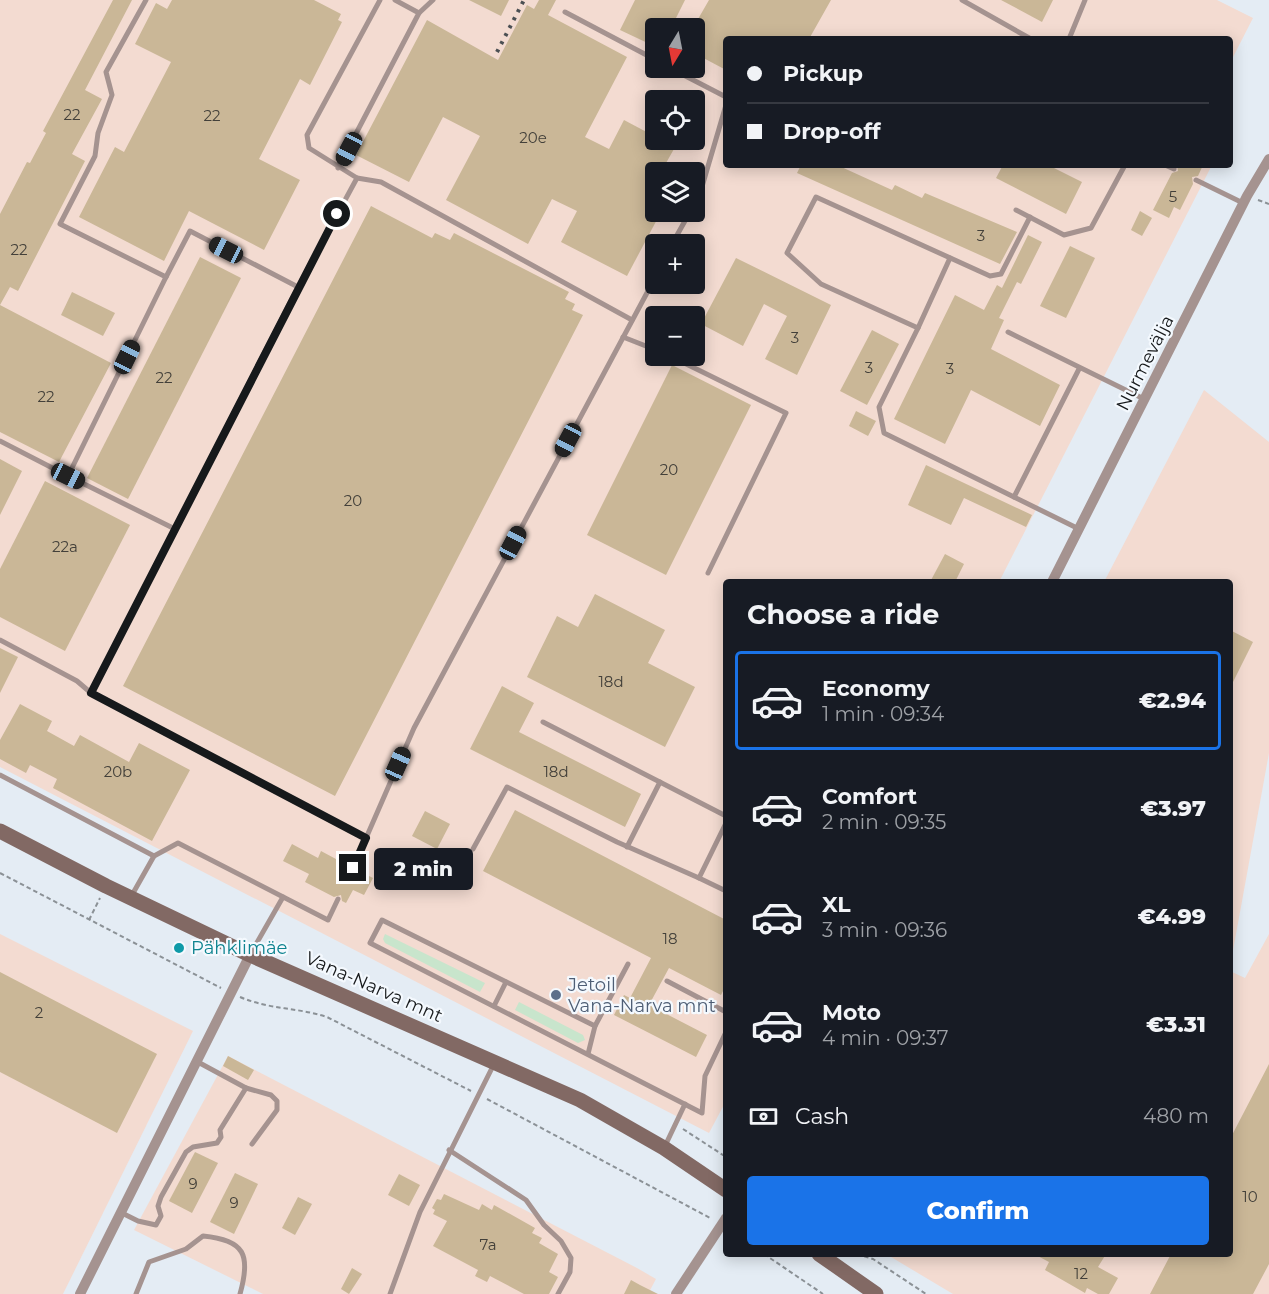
<!DOCTYPE html>
<meta charset="utf-8">
<style>
:root{--surface:#171b24;--page:#242831;--text:#f1f3f6;--muted:#9ea1a6;--line:#363941;--accent:#1a73e8}
body{margin:0;font-family:Montserrat,sans-serif;background:var(--page);color:var(--text);height:100vh;display:flex;flex-direction:column;font-size:22px;white-space:nowrap}
*{box-sizing:border-box;margin:0}
p{font-size:20px;color:var(--muted)}
.icon{flex:none;width:33px;height:33px;fill:none;stroke:currentColor;stroke-width:2;stroke-linecap:round;stroke-linejoin:round}
.map{position:relative;flex:1;overflow:hidden}
.drawer{position:absolute;left:723px;top:579px;width:510px;height:678px;display:flex;flex-direction:column;background:var(--surface);border-radius:6px;box-shadow:0 3px 15px #0003}
.drawer>*{flex:none}
.banner{position:absolute;left:723px;top:36px;width:510px;height:132px;border-radius:6px;box-shadow:0 3px 15px #0003;display:grid;align-content:center;height:132px;padding:0 24px;background:var(--surface)}
.needle{width:39px;rotate:190deg}
.fabs{position:absolute;left:645px;top:18px;display:grid;gap:12px}
.fabs a{display:grid;place-items:center;width:60px;height:60px;border-radius:6px;background:var(--surface);box-shadow:0 3px 15px #0003;font-size:30px}
.end{position:absolute;width:27px;height:27px;margin:-14px;border:8px solid #16191b;background:#fff;box-shadow:0 0 0 3px #fff}
.from{border-radius:50%}
.bubble{position:absolute;height:42px;border-radius:6px;background:var(--surface);box-shadow:0 3px 15px #0003;font-size:20px;font-weight:800;line-height:42px;text-align:center}
.car{position:absolute;width:18px;height:36px;margin:-18px -9px;border-radius:8px;box-shadow:0 0 4px 2px #0007;background:linear-gradient(#222 24%,#8ab4d8 0 40%,#222 0 76%,#8ab4d8 0 86%,#222 0)}
.banner b{display:flex;align-items:center;gap:21px;height:57px;font-size:22px}
.banner b+b{border-top:2px solid var(--line)}
.banner i{width:15px;height:15px;background:var(--text)}
ul{padding:0;list-style:none}
li{display:flex;align-items:center;gap:18px;height:99px;margin:0 12px 9px;padding:0 12px;border:3px solid transparent;border-radius:6px}
li div{flex:1}
li b{display:block;font-size:22px}
li em{font-style:normal;font-weight:800}
li.current{border-color:var(--accent)}
li>.icon{width:54px;height:54px;stroke-width:1.5}
h2{padding:0 24px;font-size:27px;line-height:72px}
.pay{display:flex;align-items:center;gap:15px;height:66px;padding:0 24px;font-size:22px}
.pay p{margin-inline-start:auto}
.primary-button{display:flex;gap:12px;margin-top:auto;padding:12px 24px}
.primary-button a{flex:1;height:69px;border-radius:6px;background:var(--accent);color:#fff;font-size:24px;font-weight:800;line-height:69px;text-align:center}
.map>svg:first-child{display:block}
.industrial{fill:#f3dbd1;fill-rule:evenodd}
.green{fill:#c8e5cc}
.building{fill:#cab797}
.lines{fill:none;stroke-linecap:round;stroke-linejoin:round}
.path{stroke:#8b9196;stroke-width:2;stroke-dasharray:4.5 3;stroke-linecap:butt}
.lane{stroke:#a59390;stroke-width:5}
.street{stroke:#a59390;stroke-width:10}
.secondary{stroke:#826964;stroke-width:15}
.rail{stroke:#4b4f53;stroke-width:4;stroke-dasharray:3 6;stroke-linecap:butt}
.route{stroke:#16191b;stroke-width:8}
.culture-dot{fill:#0f9aa8;stroke:#f4f9fe;stroke-width:2}
.service-dot{fill:#5c6f8a;stroke:#f4f9fe;stroke-width:2}
.labels{text-anchor:middle;stroke-width:4.5;stroke-linejoin:round;paint-order:stroke}
.number-label{font-size:15px;fill:#43403a}
.street-label{font-size:18px;fill:#16191b;stroke:#f4f9fe}
.culture-label{font-size:18px;fill:#0d838f;stroke:#f4f9fe;text-anchor:start}
.service-label{font-size:18px;fill:#4e5e75;stroke:#f4f9fe;text-anchor:start}
</style>
<div class="map">
<svg width="1269" height="1294" viewBox="0 0 1269 1294">
<rect width="100%" height="100%" fill="#e4ecf4"/>
<g class="industrial">
<path d="M0,0H1217L1253,18L1230,63V39H726V165H1212L999,582H726V1101L709,1133L0,767ZM656,28H694V68H656ZM656,100H694V140H656ZM656,172H694V212H656ZM656,244H694V284H656ZM656,316H694V356H656Z"/>
<polygon points="1204,390 1269,442 1269,753 1230,967 1230,582 1104,582"/>
<polygon points="0,934 193,1031 63,1294 0,1294"/>
<polygon points="1269,934 1269,1294 953,1294 886,1254 1230,1254 1230,971 1245,978"/>
<polygon points="228,1056 637,1268 656,1279 648,1294 263,1294 134,1230"/>
</g>
<g class="green">
<polygon points="385,934 485,983 480,992 385,943 383,939"/>
<polygon points="519,1002 583,1035 585,1040 578,1043 515,1010"/>
</g>
<g class="building">
<polygon points="113,0 132,0 85,90 102,99 72,154 85,161 18,291 10,287 0,305 111,363 59,462 0,432 0,214 27,162 30,163 46,133 43,131"/>
<polygon points="172,0 314,0 341,14 338,20 342,22 310,85 300,79 259,159 300,180 264,250 189,211 164,261 79,217 115,147 124,152 171,62 135,44 156,3 167,9"/>
<polygon points="469,0 509,0 501,16"/>
<polygon points="539,0 556,0 548,15 627,57 585,137 609,149 624,120 656,137 656,140 679,140 661,172 656,172 656,212 661,212 627,276 561,242 577,211 552,199 528,244 446,200 480,136 443,117 409,182 356,155 427,20 498,60 527,5 534,9"/>
<polygon points="635,0 685,0 672,26 668,24 665,28 656,28 656,47 620,30"/>
<polygon points="709,0 831,0 809,39 726,39 726,70 694,53 694,26"/>
<polygon points="1001,0 1053,0 1042,22"/>
<polygon points="801,165 837,165 892,190 895,185 922,198 925,193 1017,232 1000,264 797,173"/>
<polygon points="1003,165 1048,165 1082,182 1066,214 996,178"/>
<polygon points="1177,165 1203,165 1198,176 1192,177 1193,184 1180,210 1174,207 1169,218 1153,210 1172,173 1178,171"/>
<polygon points="371,206 432,238 435,233 450,240 454,233 569,292 565,299 575,304 572,310 583,315 335,796 123,686"/>
<polygon points="1140,211 1152,218 1142,236 1131,230"/>
<polygon points="1028,235 1042,242 1021,284 1017,282 999,318 1004,320 991,349 1060,385 1040,426 971,390 945,444 894,419 955,295 984,310 997,285 1002,288"/>
<polygon points="1070,246 1095,258 1066,318 1040,306"/>
<polygon points="200,257 241,278 128,499 87,478"/>
<polygon points="736,258 831,305 797,375 765,359 787,316 764,304 743,346 701,324"/>
<polygon points="72,292 115,313 103,336 61,315"/>
<polygon points="872,330 899,344 867,405 840,391"/>
<polygon points="672,365 751,405 666,575 587,535"/>
<polygon points="856,411 876,421 868,436 849,426"/>
<polygon points="0,459 22,471 0,515"/>
<polygon points="926,465 1032,515 1026,527 964,498 951,525 908,505"/>
<polygon points="45,481 130,525 65,651 0,617 0,569"/>
<polygon points="945,554 964,564 955,582 930,582"/>
<polygon points="595,594 665,630 648,663 695,687 665,747 527,677 557,616 578,627"/>
<polygon points="1230,630 1253,642 1230,688"/>
<polygon points="0,648 18,657 0,693"/>
<polygon points="502,686 534,703 519,732 641,794 625,827 470,749"/>
<polygon points="20,704 52,721 47,731 74,746 80,735 129,762 139,743 190,770 152,841 53,788 57,779 30,765 26,773 0,759 0,740"/>
<polygon points="515,810 726,920 726,985 721,995 669,968 649,1005 707,1035 696,1057 614,1015 624,995 630,998 651,958 483,871"/>
<polygon points="425,811 450,824 437,849 412,836"/>
<polygon points="292,844 318,858 321,851 349,866 351,872 357,870 373,878 364,895 353,890 346,903 342,901 341,895 334,897 305,882 309,874 283,861"/>
<polygon points="0,972 157,1054 117,1133 0,1072"/>
<polygon points="228,1056 254,1070 248,1080 223,1066"/>
<polygon points="1269,1064 1269,1264 1253,1294 1150,1294 1171,1254 1230,1254 1230,1139"/>
<polygon points="195,1152 218,1163 192,1213 169,1201"/>
<polygon points="235,1173 258,1184 234,1234 210,1222"/>
<polygon points="399,1174 420,1185 409,1206 388,1195"/>
<polygon points="444,1194 479,1210 482,1204 492,1210 494,1205 535,1228 532,1233 542,1238 539,1243 558,1254 549,1272 558,1277 549,1294 524,1294 490,1276 487,1282 475,1276 478,1270 433,1246 447,1221 433,1214 435,1210 432,1208 437,1199 441,1200"/>
<polygon points="298,1197 312,1204 295,1235 282,1228"/>
<polygon points="1034,1254 1106,1254 1098,1267 1118,1278 1109,1294 1098,1294 1087,1288 1085,1293 1045,1270 1049,1262"/>
<polygon points="352,1268 362,1274 349,1294 341,1289"/>
<polygon points="631,1280 640,1285 658,1294 624,1294"/>
</g>
<g class="lines">
<g class="path">
<polyline points="1258,200 1269,204"/>
<polyline points="0,873 221,988"/>
<polyline points="89,920 100,898"/>
<path d="M240,997C271,1010 296,1007 327,1017L471,1091"/>
<polyline points="487,1099 712,1219"/>
<polyline points="683,1129 726,1157"/>
<polyline points="764,1254 823,1294"/>
<polyline points="857,1254 873,1259 926,1294"/>
</g>
<g class="lane">
<polyline points="146,0 106,72 112,95 98,133 95,156 60,224 166,277 190,231 298,287"/>
<polyline points="962,0 1031,39"/>
<polyline points="565,12 656,60"/>
<polyline points="419,13 433,0"/>
<polyline points="1069,39 1085,0"/>
<polyline points="670,68 726,97"/>
<polyline points="1165,165 1174,169"/>
<polyline points="338,168 419,13 395,0"/>
<polyline points="357,178 381,182 632,320"/>
<polyline points="1196,180 1243,203"/>
<polyline points="694,203 701,190 726,105"/>
<polyline points="1016,210 1064,235 1091,228 1125,165"/>
<polyline points="672,244 690,212"/>
<polyline points="918,328 950,258"/>
<polyline points="1008,332 1144,399"/>
<polyline points="623,337 656,350"/>
<polyline points="670,356 786,413 708,573"/>
<polyline points="0,441 68,476 166,277"/>
<polyline points="68,476 175,529"/>
<polyline points="1014,497 884,433 879,407 918,328 821,284 787,253 816,197 990,276 1001,274 1030,217"/>
<polyline points="1079,529 1014,497 1079,369"/>
<polyline points="0,640 77,681 91,693"/>
<polyline points="543,722 726,816"/>
<polyline points="0,775 154,856"/>
<polyline points="726,823 699,878 726,891"/>
<polyline points="366,838 91,693 298,287 357,178 309,148 307,135 380,0"/>
<polyline points="627,847 660,782"/>
<polyline points="473,849 507,787 617,842 699,878"/>
<polyline points="353,868 414,728 656,276"/>
<polyline points="132,895 154,856 178,843 328,920 338,899"/>
<polyline points="251,953 283,897"/>
<polyline points="667,981 726,1012"/>
<polyline points="494,1006 506,982"/>
<polyline points="595,1026 628,964"/>
<path d="M588,1054L595,1026L382,920L370,943C481,999 591,1057 702,1113L705,1076L726,1032"/>
<polyline points="246,1088 271,1095 277,1101 277,1110 252,1144"/>
<polyline points="665,1146 685,1104"/>
<polyline points="449,1150 526,1200 544,1225 561,1241 571,1258 570,1272 558,1294"/>
<polyline points="122,1213 138,1221 156,1225 161,1216 158,1206 161,1197 186,1152 193,1147 217,1143 221,1137 220,1130 246,1088 196,1061"/>
<path d="M136,1294L149,1262L186,1249L203,1236C245,1240 251,1255 240,1294"/>
<polyline points="390,1294 420,1212 494,1064"/>
</g>
<g class="street">
<polyline points="1052,582 1247,196 1269,159"/>
<polyline points="80,1294 250,955"/>
<polyline points="676,1294 726,1218"/>
</g>
<g class="secondary">
<polyline points="0,831 106,886 250,955 580,1100 664,1148 726,1190"/>
<polyline points="819,1254 876,1294"/>
</g>
<polyline class="rail" points="497,52 524,0"/>
</g>
<g class="lines">
<polyline class="route" points="337,214 91,693 366,838 353,868"/>
</g>
<circle class="culture-dot" cx="179" cy="948" r="6"/>
<circle class="service-dot" cx="556" cy="995" r="6"/>
<g class="labels">
<g class="number-label">
<text x="72" y="120">22</text>
<text x="212" y="121">22</text>
<text x="533" y="143">20e</text>
<text x="1173" y="202">5</text>
<text x="981" y="241">3</text>
<text x="19" y="255">22</text>
<text x="795" y="343">3</text>
<text x="869" y="373">3</text>
<text x="950" y="374">3</text>
<text x="164" y="383">22</text>
<text x="46" y="402">22</text>
<text x="669" y="475">20</text>
<text x="353" y="506">20</text>
<text x="65" y="552">22a</text>
<text x="611" y="687">18d</text>
<text x="118" y="777">20b</text>
<text x="556" y="777">18d</text>
<text x="670" y="944">18</text>
<text x="39" y="1018">2</text>
<text x="193" y="1189">9</text>
<text x="1250" y="1202">10</text>
<text x="234" y="1208">9</text>
<text x="488" y="1250">7a</text>
<text x="1081" y="1279">12</text>
</g>
<g class="street-label">
<text transform="translate(1145 363) rotate(-63)" y="6">Nurmevälja</text>
<text transform="translate(374 987) rotate(24)" y="6">Vana-Narva mnt</text>
</g>
<g class="culture-label">
<text x="191" y="954">Pähklimäe</text>
</g>
<g class="service-label">
<text x="568" y="991">Jetoil<tspan x="568" dy="21">Vana-Narva mnt</tspan></text>
</g>
</g>
</svg>
<div class="fabs">
<a><svg class="needle" viewBox="-14 -14 28 28"><path d="M0-13l5 13h-10z" fill="#e53935"/><path d="M0 13l5-13h-10z" fill="#9ea1a6"/></svg></a>
<a><svg class="icon" aria-label="locate" viewBox="0 0 24 24"><circle cx="12" cy="12" r="6"/><path d="M12 2v4M12 18v4M2 12h4M18 12h4"/></svg></a>
<a><svg class="icon" aria-label="layers" viewBox="0 0 24 24"><path d="M12 4l9 5-9 5-9-5zM3 14l9 5 9-5"/></svg></a>
<a>+</a>
<a>−</a>
</div>
<i class="end from" style="left:337px;top:214px"></i>
<i class="end" style="left:353px;top:868px"></i>
<div class="bubble" style="left:374px;top:848px;width:99px">2 min</div>
<i class="car" style="left:349px;top:149px;rotate:208deg"></i>
<i class="car" style="left:226px;top:250px;rotate:297deg"></i>
<i class="car" style="left:127px;top:357px;rotate:26deg"></i>
<i class="car" style="left:568px;top:440px;rotate:208deg"></i>
<i class="car" style="left:68px;top:476px;rotate:116deg"></i>
<i class="car" style="left:513px;top:543px;rotate:28deg"></i>
<i class="car" style="left:398px;top:764px;rotate:24deg"></i>
<div class="banner">
<b><i class="from"></i>Pickup</b>
<b><i></i>Drop-off</b>
</div>
<section class="drawer">
<h2>Choose a ride</h2>
<ul>
<li class="current"><svg class="icon" aria-label="car" viewBox="0 0 24 24"><path d="M5 17H2v-5l4-1 3-4h7l3 4 3 1v5h-3M9 17h6M6 11h13"/><circle cx="7" cy="17" r="2"/><circle cx="17" cy="17" r="2"/></svg><div><b>Economy</b><p>1 min · 09:34</p></div><em>€2.94</em></li>
<li><svg class="icon" aria-label="car" viewBox="0 0 24 24"><path d="M5 17H2v-5l4-1 3-4h7l3 4 3 1v5h-3M9 17h6M6 11h13"/><circle cx="7" cy="17" r="2"/><circle cx="17" cy="17" r="2"/></svg><div><b>Comfort</b><p>2 min · 09:35</p></div><em>€3.97</em></li>
<li><svg class="icon" aria-label="car" viewBox="0 0 24 24"><path d="M5 17H2v-5l4-1 3-4h7l3 4 3 1v5h-3M9 17h6M6 11h13"/><circle cx="7" cy="17" r="2"/><circle cx="17" cy="17" r="2"/></svg><div><b>XL</b><p>3 min · 09:36</p></div><em>€4.99</em></li>
<li><svg class="icon" aria-label="car" viewBox="0 0 24 24"><path d="M5 17H2v-5l4-1 3-4h7l3 4 3 1v5h-3M9 17h6M6 11h13"/><circle cx="7" cy="17" r="2"/><circle cx="17" cy="17" r="2"/></svg><div><b>Moto</b><p>4 min · 09:37</p></div><em>€3.31</em></li>
</ul>
<div class="pay"><svg class="icon" aria-label="cash" viewBox="0 0 24 24"><path d="M3 7h18v10H3z"/><circle cx="12" cy="12" r="2"/></svg>Cash<p>480 m</p></div>
<div class="primary-button"><a>Confirm</a></div>
</section>
</div>
